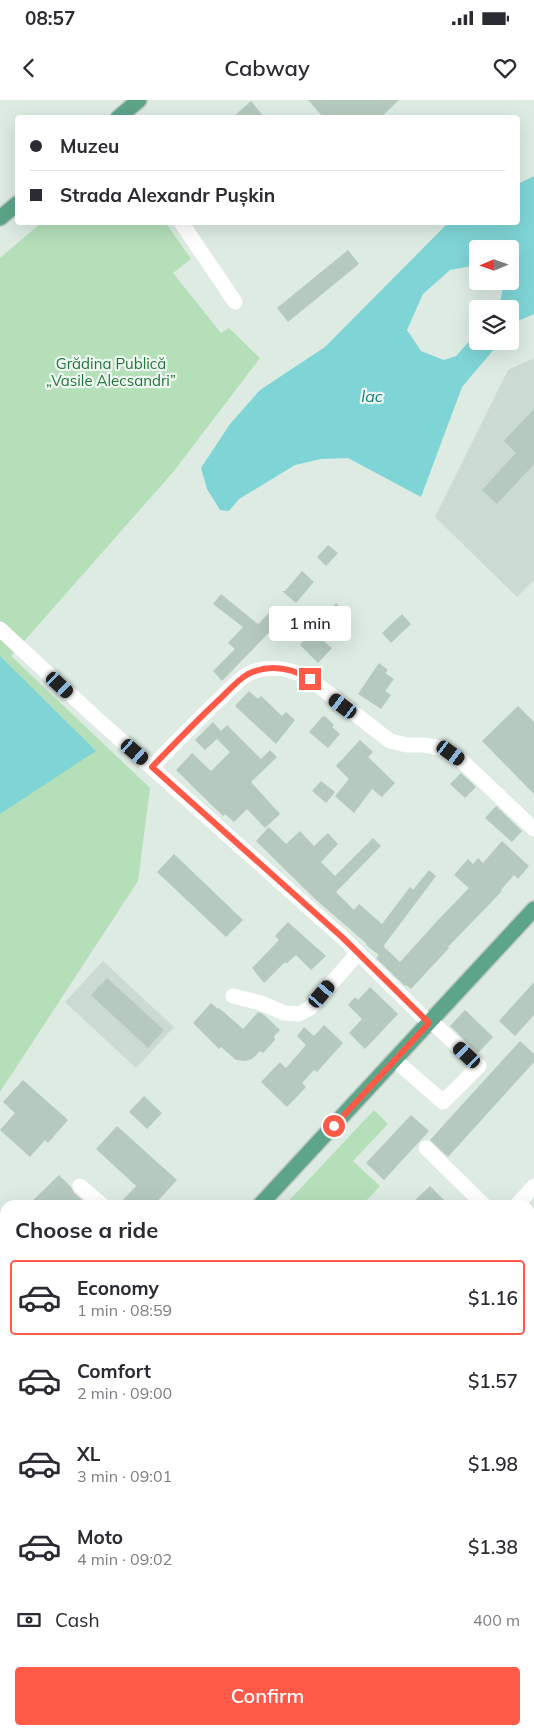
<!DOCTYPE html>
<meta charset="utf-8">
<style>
:root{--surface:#fff;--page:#f7f7f7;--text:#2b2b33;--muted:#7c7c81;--line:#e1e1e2;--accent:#ff5a47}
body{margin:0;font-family:Mulish,sans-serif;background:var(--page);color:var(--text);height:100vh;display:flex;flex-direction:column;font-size:19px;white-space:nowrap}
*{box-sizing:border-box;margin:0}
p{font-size:16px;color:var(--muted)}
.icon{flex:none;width:28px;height:28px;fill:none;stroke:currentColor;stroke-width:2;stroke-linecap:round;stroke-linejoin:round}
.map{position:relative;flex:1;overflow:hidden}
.drawer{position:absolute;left:0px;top:1100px;width:535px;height:535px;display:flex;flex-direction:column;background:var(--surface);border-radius:15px 15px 0 0;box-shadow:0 5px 20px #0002}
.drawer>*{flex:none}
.top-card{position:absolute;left:15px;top:15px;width:505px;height:110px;border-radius:5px;box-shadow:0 5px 20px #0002;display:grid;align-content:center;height:110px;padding:0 15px;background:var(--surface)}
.needle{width:32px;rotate:268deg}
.fabs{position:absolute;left:469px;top:140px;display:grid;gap:10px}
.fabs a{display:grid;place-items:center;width:50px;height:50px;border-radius:5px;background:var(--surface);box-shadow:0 5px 20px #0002;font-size:25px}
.end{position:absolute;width:22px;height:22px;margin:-11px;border:6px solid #ff5a47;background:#fff;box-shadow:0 0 0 2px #fff}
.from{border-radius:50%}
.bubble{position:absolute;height:35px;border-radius:5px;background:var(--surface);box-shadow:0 5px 20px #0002;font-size:16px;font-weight:600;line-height:35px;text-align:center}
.car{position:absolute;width:15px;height:30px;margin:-15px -8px;border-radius:6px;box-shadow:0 0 4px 1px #0007;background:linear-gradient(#222 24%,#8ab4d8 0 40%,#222 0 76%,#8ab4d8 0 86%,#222 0)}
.top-card b{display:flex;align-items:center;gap:18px;height:48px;font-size:19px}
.top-card b+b{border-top:1px solid var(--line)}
.top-card i{width:12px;height:12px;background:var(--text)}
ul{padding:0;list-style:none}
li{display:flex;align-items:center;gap:15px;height:75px;margin:0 10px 8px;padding:0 5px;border:2px solid transparent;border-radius:5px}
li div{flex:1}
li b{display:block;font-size:19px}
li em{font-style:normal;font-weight:600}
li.current{border-color:var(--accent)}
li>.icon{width:45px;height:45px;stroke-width:1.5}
h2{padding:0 15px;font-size:22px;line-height:60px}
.pay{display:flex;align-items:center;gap:12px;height:55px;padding:0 15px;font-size:19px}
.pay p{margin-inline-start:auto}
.action{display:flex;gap:10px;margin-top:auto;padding:10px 15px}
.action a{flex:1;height:58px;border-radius:5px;background:var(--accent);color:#fff;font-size:20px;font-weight:600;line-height:58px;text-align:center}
.status{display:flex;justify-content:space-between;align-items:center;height:35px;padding:0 25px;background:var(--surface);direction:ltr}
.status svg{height:14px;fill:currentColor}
header{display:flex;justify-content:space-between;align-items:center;height:65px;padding:0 15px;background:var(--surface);font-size:22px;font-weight:600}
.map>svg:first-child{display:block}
.built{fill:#cbdbd2}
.green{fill:#b4dfb9}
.water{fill:#7fd5d6}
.building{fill:#b5c9be}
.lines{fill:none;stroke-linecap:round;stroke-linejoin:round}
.major-casing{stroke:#c0c8c5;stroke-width:18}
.minor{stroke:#fff;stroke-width:15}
.major{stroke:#5da588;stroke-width:15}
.route{stroke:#ff5a47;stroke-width:6}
.labels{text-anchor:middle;stroke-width:4.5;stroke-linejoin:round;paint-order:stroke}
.park-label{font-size:15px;fill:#247638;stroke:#eef7f1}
.water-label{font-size:16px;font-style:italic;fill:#137a7c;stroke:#eef7f1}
</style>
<div class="status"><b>08:57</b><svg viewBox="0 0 49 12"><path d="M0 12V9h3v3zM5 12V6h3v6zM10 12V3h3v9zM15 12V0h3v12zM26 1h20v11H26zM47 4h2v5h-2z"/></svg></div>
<header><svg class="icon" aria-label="back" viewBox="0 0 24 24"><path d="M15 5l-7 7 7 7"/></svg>Cabway<svg class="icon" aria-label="heart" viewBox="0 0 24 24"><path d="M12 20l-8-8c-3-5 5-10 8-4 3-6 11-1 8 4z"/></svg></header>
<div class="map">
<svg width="534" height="1635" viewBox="0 0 534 1635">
<rect width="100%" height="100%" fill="#ddebe3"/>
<g class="built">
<polygon points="534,258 534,480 517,497 435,417 508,270"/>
<polygon points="103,861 174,927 136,968 65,902"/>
</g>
<g class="green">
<polygon points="41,123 166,123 191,159 173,173 221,233 229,228 260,258 174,371 11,556 150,688 138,781 0,992 0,158"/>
<polygon points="374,1010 388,1024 353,1061 380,1086 362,1105 285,1105"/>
<polygon points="0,1123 5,1128 5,1190 0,1187"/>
</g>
<g class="water">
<polygon points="534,76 534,214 520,220 510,231 510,209 495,209 501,198 504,181 510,181 510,149 478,149 477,165 450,170 423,194 407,230 421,251 444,260 456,256 477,233 478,241 501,241 462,287 421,397 348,358 321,359 295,365 239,399 229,411 220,410 207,389 201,368 230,324 260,290 325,247 448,123 518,122 518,84"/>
<polygon points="0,556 96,651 0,714"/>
</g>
<g class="building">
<polygon points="308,0 399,0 380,18 324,18"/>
<polygon points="251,1 265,18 232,18"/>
<polygon points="348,150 359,164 288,222 277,208"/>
<polygon points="534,309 534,364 497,404 482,390 516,353 504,341"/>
<polygon points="328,445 338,453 326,466 317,457"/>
<polygon points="302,471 314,482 296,503 282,491 285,491"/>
<polygon points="221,494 258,524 274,508 284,517 222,581 213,571 235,549 228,543 243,527 213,504"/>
<polygon points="336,503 349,515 338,528 325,516"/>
<polygon points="402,514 411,524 391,543 382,533"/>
<polygon points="310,533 314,536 317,536 332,548 318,563 300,545"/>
<polygon points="379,563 388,570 385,573 394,579 385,591 391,595 381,609 358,594"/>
<polygon points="249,591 258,599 261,596 282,616 286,612 295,620 276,644 235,606"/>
<polygon points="518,606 534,622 534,694 482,641"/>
<polygon points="325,616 334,625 332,627 340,634 328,648 309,632 322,617"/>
<polygon points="213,622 221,631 227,625 261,659 270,650 277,657 251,682 280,714 265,728 247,709 234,722 225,714 223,716 176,670 192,653 211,671 230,652 217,639 205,650 195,640"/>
<polygon points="360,640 373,652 368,657 395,683 382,697 372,689 354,713 335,696 349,679 336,666"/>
<polygon points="461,673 476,687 465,698 450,684"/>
<polygon points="321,681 335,692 326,703 312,691"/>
<polygon points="496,706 522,731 512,742 485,718"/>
<polygon points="269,727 286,744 300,731 314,746 328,733 338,744 321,762 335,776 373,738 381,746 336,792 354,810 359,804 382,824 410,787 413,790 429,770 436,776 385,844 384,847 400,862 439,819 469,788 454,775 468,759 473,764 478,758 483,763 502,741 529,766 518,779 514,775 501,790 502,791 448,847 449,848 411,889 406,885 405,886 376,858 379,855 366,845 367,844 314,798 256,741"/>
<polygon points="174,754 243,820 226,837 157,772"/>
<polygon points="288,822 326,856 311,870 296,855 286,864 285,862 264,883 252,868 279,840 275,836"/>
<polygon points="107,878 164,930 148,948 91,895"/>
<polygon points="534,882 534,915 515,936 499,921"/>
<polygon points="370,887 398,914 365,949 349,933 362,919 348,905 355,897 358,900"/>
<polygon points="211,903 218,909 219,908 243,929 258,912 263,914 280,930 274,936 275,940 263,953 260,951 252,959 245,961 236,960 221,947 219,949 193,923"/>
<polygon points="465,910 493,937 478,953 450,926"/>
<polygon points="324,925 343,943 317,972 314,970 302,983 306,987 287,1007 261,982 280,962 286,968 306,945 297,936 304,927 314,936"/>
<polygon points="520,941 534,954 534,962 448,1057 430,1040"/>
<polygon points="23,980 68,1020 48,1043 45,1040 30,1057 0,1030 15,1013 3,1002"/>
<polygon points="144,996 162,1013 147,1029 129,1012"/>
<polygon points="411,1015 429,1031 384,1080 366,1063"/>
<polygon points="117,1026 177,1080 154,1105 118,1105 136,1086 96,1049"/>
<polygon points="59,1075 71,1087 74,1093 88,1105 28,1105"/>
<polygon points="430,1086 449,1105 410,1105"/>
</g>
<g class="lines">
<defs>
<g id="major">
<polyline points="118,18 139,0"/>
<polyline points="0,118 18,103"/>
<polyline points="260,1105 534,809"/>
<polyline points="0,1384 5,1379"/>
<polyline points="379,1630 384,1635"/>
</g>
</defs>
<use href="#major" class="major-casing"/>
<g class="minor">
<polyline points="181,122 235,202"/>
<polyline points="0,529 96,618 343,838 429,923"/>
<path d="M152,667C175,643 198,619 222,597C230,589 239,579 248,574C269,564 291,568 310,579L390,641L407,645H424L441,648L462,661L534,729"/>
<polyline points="233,896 261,903 284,913 299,914 310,908 358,853"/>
<polyline points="395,960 443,1002 479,966 431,921"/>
<polyline points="426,1048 484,1105"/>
<polyline points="80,1086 102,1105"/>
<polyline points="517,1105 534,1086"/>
<polyline points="530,1213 534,1217"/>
<polyline points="0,1241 5,1236"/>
<polyline points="0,1318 5,1313"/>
<polyline points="530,1374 534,1370"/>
<polyline points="118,1635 122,1630"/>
<polyline points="285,1635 290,1630"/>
</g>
<use href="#major" class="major"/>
</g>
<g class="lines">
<path class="route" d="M310,579C291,568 269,564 248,574C239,579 230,589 222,597C198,619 175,643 152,667L343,838L429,923L334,1026"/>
</g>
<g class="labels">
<g class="park-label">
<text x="111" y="269">Grădina Publică<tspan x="111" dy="17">„Vasile Alecsandri”</tspan></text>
</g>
<g class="water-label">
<text x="372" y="302">lac</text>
</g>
</g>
</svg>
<div class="fabs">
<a><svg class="needle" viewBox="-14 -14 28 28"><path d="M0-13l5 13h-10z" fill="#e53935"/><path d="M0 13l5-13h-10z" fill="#7c7c81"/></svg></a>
<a><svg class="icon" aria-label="layers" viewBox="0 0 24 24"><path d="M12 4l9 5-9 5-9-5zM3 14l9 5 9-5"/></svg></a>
</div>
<i class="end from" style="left:334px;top:1026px"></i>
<i class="end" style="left:310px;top:579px"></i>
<div class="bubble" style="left:269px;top:506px;width:82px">1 min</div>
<i class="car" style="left:60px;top:585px;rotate:133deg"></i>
<i class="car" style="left:343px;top:606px;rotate:307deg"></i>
<i class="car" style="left:135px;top:652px;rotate:131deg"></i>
<i class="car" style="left:451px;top:653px;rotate:126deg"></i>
<i class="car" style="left:322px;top:894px;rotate:41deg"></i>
<i class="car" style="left:467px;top:955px;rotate:313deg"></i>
<div class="top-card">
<b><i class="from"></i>Muzeu</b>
<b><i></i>Strada Alexandr Pușkin</b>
</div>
<section class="drawer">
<h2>Choose a ride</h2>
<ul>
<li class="current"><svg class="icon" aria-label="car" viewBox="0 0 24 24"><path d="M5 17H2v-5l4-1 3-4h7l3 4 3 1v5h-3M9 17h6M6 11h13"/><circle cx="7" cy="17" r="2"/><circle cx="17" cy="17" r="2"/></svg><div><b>Economy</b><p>1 min · 08:59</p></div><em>$1.16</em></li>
<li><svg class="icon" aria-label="car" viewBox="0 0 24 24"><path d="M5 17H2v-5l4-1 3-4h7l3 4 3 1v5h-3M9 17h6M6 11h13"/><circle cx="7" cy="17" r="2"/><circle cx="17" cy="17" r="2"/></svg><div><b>Comfort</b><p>2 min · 09:00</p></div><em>$1.57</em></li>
<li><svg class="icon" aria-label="car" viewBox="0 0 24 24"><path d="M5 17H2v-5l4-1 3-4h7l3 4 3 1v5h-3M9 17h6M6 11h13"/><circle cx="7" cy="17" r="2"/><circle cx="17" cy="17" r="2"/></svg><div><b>XL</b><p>3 min · 09:01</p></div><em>$1.98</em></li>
<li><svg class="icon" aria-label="car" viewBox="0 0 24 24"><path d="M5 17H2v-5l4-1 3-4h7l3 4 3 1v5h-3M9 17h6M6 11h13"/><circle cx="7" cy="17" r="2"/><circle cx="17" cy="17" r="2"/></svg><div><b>Moto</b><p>4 min · 09:02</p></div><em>$1.38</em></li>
</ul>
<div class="pay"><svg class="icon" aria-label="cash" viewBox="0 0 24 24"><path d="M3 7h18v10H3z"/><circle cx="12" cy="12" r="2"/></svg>Cash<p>400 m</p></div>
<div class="action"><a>Confirm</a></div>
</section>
</div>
